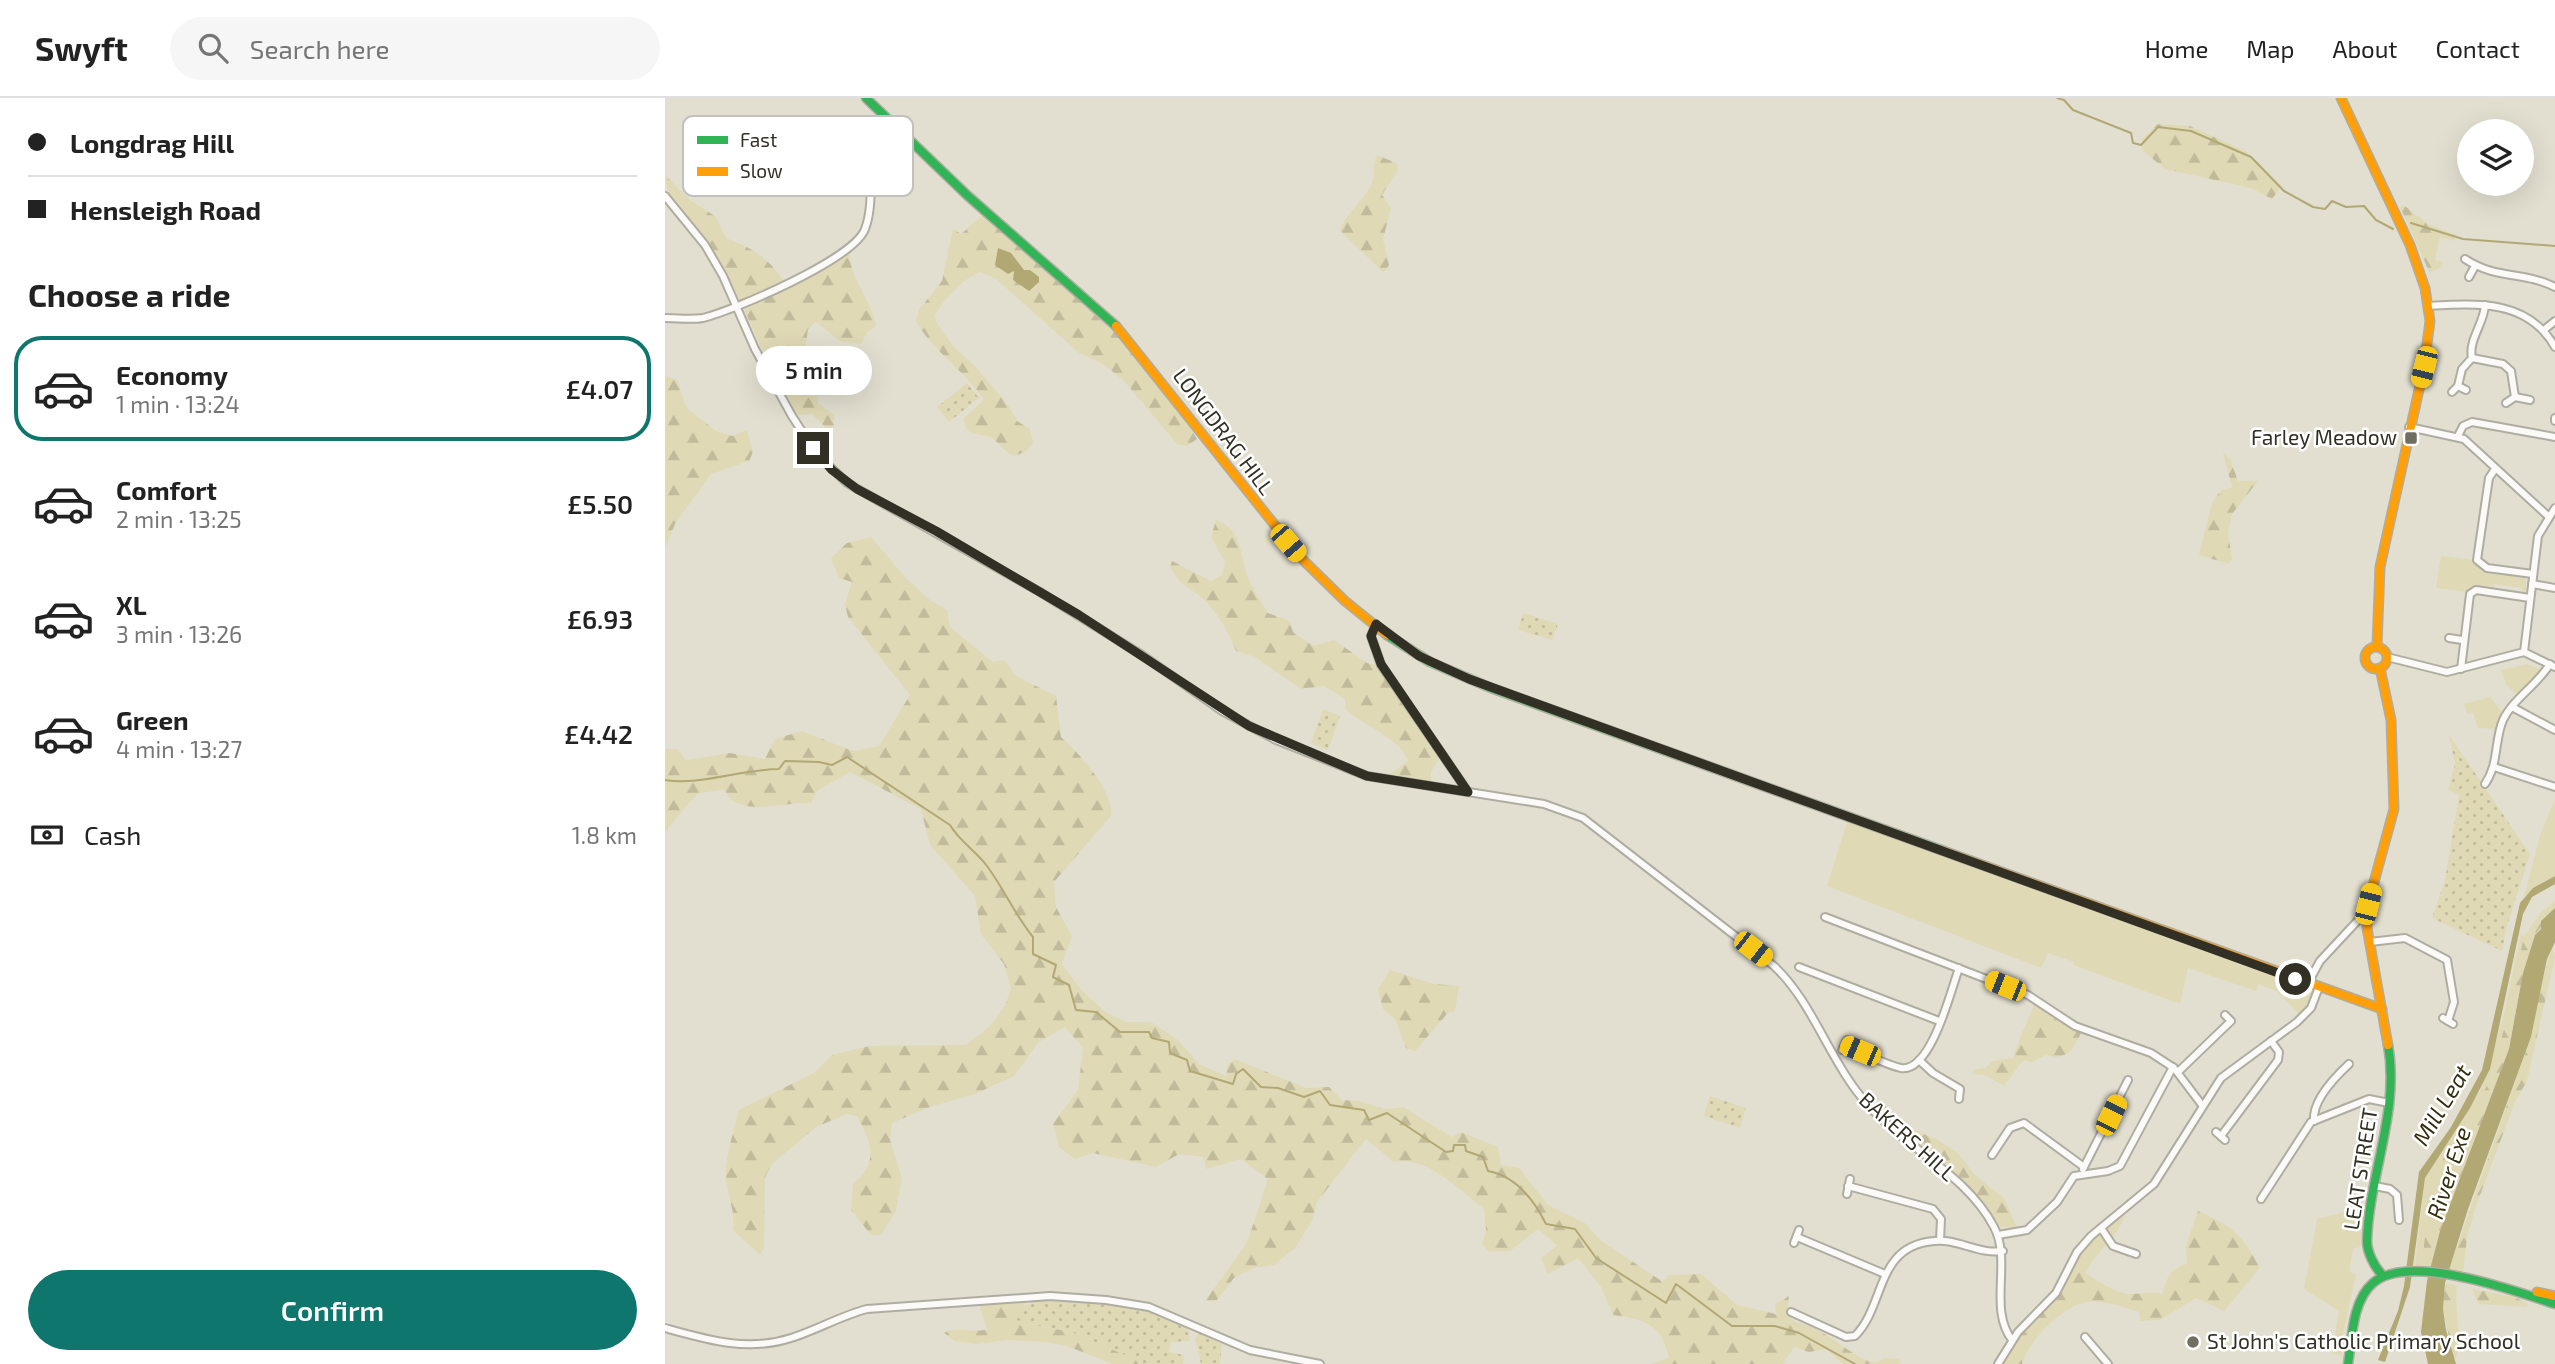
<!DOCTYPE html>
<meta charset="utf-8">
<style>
:root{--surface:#fff;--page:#f6f6f6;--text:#222;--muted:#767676;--line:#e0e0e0;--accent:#0f766e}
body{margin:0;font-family:"Exo 2",sans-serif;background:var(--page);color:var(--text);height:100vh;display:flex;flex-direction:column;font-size:26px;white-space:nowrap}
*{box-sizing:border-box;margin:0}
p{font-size:23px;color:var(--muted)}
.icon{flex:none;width:38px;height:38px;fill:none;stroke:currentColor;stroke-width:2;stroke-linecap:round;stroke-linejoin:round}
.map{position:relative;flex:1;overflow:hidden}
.side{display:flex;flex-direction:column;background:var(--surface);width:665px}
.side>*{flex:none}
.guide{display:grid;align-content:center;height:154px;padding:0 28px;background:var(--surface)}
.tools{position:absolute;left:1792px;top:21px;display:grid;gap:14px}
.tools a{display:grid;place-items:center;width:77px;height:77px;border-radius:50%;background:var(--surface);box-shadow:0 7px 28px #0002;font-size:35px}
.end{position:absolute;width:32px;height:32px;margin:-16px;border:9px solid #323025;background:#fff;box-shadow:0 0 0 4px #fff}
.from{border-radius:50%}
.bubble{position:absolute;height:49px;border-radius:24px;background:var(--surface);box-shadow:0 7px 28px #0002;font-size:23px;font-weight:600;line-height:49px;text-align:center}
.car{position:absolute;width:21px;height:42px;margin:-21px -10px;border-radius:9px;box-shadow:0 0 5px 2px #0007;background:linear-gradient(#f5c518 24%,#345 0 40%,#f5c518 0 76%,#345 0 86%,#f5c518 0)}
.guide b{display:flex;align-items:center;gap:24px;height:66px;font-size:26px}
.guide b+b{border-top:2px solid var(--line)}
.guide i{width:18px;height:18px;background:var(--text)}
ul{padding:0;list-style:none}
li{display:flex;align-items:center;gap:21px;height:105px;margin:0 14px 10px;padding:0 14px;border:4px solid transparent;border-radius:28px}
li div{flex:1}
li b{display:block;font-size:26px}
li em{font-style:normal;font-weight:600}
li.on{border-color:var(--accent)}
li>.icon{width:63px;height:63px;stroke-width:1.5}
h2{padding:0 28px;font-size:32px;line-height:84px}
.pay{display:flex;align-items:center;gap:18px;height:77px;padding:0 28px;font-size:26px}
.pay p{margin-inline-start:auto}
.cta{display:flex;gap:14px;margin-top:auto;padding:14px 28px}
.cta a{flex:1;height:80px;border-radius:42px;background:var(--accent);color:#fff;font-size:28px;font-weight:600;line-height:80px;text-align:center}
header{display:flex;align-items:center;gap:42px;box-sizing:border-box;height:98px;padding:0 35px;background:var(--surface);border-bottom:2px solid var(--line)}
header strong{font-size:33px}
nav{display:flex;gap:38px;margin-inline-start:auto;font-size:24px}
.search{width:490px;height:63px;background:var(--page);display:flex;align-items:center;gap:18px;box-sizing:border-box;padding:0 24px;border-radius:38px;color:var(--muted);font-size:26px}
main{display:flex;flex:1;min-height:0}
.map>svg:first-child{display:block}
.grass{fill:#e0d9b6}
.forest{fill:url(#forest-firs)}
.park{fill:url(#park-dots)}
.water{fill:#b2a874}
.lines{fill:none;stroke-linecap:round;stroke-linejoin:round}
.stream{stroke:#b2a874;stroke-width:2}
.street-casing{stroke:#afada1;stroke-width:10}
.fast-casing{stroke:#afada1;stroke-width:11}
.slow-casing{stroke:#afada1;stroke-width:11}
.street{stroke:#fbfaf8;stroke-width:6}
.fast{stroke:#30b455;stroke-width:8}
.slow{stroke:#ff9f0a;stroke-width:8}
.route{stroke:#323025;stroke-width:9}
.poi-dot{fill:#706d61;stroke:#fff;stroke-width:2.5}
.labels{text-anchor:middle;stroke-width:5;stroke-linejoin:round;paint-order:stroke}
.street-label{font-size:21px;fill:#323025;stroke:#fff}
.poi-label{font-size:21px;fill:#323025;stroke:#fff;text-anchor:end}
.water-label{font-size:23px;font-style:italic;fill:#332e0e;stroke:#fff}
.key{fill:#fff;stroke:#c2c1be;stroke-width:2}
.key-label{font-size:19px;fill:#323025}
</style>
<header>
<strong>Swyft</strong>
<div class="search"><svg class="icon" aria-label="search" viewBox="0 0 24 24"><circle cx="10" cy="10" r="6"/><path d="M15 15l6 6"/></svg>Search here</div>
<nav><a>Home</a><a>Map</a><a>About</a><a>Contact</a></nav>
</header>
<main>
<section class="side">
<div class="guide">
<b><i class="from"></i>Longdrag Hill</b>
<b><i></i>Hensleigh Road</b>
</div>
<h2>Choose a ride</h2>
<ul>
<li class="on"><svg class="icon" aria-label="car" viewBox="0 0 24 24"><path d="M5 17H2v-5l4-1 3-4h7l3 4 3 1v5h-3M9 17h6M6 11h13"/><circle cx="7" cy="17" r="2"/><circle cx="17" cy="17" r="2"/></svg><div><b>Economy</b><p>1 min · 13:24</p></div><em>£4.07</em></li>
<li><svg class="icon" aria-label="car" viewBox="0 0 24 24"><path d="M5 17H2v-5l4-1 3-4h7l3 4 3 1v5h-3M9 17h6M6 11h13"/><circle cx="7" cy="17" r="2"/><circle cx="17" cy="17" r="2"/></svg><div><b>Comfort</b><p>2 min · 13:25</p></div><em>£5.50</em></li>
<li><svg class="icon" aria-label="car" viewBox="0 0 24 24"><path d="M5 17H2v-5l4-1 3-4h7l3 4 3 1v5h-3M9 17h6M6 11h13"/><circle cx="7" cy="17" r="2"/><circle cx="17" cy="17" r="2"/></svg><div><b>XL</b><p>3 min · 13:26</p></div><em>£6.93</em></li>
<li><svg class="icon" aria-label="car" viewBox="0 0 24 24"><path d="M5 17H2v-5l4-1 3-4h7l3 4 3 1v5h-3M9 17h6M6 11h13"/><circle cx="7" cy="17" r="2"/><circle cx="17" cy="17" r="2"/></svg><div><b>Green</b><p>4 min · 13:27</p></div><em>£4.42</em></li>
</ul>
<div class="pay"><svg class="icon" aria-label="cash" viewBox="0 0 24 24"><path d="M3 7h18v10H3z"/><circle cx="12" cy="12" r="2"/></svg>Cash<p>1.8 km</p></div>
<div class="cta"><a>Confirm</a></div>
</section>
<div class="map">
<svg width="1890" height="1266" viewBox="0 0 1890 1266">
<defs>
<pattern id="forest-firs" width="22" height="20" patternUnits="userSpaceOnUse" patternTransform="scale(1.75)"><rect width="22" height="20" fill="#e0d9b6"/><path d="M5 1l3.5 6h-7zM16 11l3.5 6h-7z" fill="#c1bb9c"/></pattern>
<pattern id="park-dots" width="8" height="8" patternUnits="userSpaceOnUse" patternTransform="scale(1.75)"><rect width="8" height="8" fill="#e0d9b6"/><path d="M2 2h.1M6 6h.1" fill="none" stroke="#c1bb9c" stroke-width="1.8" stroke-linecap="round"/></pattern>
</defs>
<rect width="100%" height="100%" fill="#e2dfd0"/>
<g class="grass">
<path d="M1776,458L1809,462C1819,482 1845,475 1861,479V495H1856L1857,490L1829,486L1828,492L1811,490L1803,494L1771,490Z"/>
<polygon points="1862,566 1877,572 1854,598 1841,587 1836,572"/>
<polygon points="1825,599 1838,615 1832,631 1813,630 1808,615 1802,616 1799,606"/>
<polygon points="1890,701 1890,778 1859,799 1875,737"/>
<polygon points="1182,724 1518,841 1644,890 1650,893 1648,901 1634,916 1612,893 1593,886 1591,893 1523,870 1515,906 1408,867 1409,864 1383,855 1376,870 1162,788"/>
<path d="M1856,837L1859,838C1847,914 1831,1001 1778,1061L1780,1069L1768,1076L1766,1082C1760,1111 1764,1141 1757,1169L1750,1167L1760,1080L1816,991L1838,920Z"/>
<polygon points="1698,1109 1701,1111 1695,1149 1688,1151 1684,1173 1691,1176 1677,1241 1679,1253 1675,1257 1667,1256 1674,1213 1639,1191 1652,1121"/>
</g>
<g class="forest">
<polygon points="1493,26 1525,28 1582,54 1617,88 1607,101 1586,90 1500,71 1477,52 1477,41"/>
<path d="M712,57L731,65L733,72L717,97L726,110L718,141L724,167L719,175L675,133C681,114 699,104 707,85C711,76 707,66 712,57Z"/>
<path d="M0,77L25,102L50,118L61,140C90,151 107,162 123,190L179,155L184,157C187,183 206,202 211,228L202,234L196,246L175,243L151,224L143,231L140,253L150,270L153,305L169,317V329L164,333L147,316L131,317C96,262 79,197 42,143C28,122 0,103 0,77Z"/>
<polygon points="1740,108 1763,126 1790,137 1790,143 1775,139 1770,162 1778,164 1777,169 1765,175 1763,171 1735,109"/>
<path d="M319,116L452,237L518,318L532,341L522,348L512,346L459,283L438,266L414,255L331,181L315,174L299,183L279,203L270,217L271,224L288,248L311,269L343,307L352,323L365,331L368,345L360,354L349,358C340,354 335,346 327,340C315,333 299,341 299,320L319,302C300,272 268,254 251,223L254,212L277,183L288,131L296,136Z"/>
<polygon points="0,278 12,282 21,309 51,333 67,338 82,332 88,354 84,363 46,376 10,426 0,450"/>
<polygon points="1558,355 1565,361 1573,383 1593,383 1567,416 1563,434 1567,461 1564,466 1534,457 1547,405 1556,392 1567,389"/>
<path d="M551,422C577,431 574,454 582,476C586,490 596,503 603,515L625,523L628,534L649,548L669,542L702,565L711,567L775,659L766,674V684L724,676L744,663C731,638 701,629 680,611V601L659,588L636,591L590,559L571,553C564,534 549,508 532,496C517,485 515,486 505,469L507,463L546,483L557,477L560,464L546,439Z"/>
<path d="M206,439L240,479L265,502L282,512L285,529L328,564L339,562L351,578L391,598L396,639C414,655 449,693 446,718L389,784L391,809L407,838L397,866L413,888L439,913L461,924H486L513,942L534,966L561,978L563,966L570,961L641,990L664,989L677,1002L694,1003L720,1011L738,1009L787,1039L796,1034L833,1049L836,1067L854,1070L883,1107L920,1125L935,1142L998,1184L1003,1177L1036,1176L1072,1207L1111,1216L1110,1206L1124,1198L1122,1215L1130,1224C1160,1229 1181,1256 1209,1265L1220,1260L1234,1261L1235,1266H1178L1161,1251L1144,1254L1129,1249L1118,1266H986L1004,1260C997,1226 979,1221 948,1217L936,1189L913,1160L883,1176L876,1160L892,1148L873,1131L845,1153L825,1154L817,1147L821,1133L819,1111C796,1093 760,1056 729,1064L701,1041L652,1104L647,1123L630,1150L609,1167L588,1170L569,1180L552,1202L540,1203L582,1145L603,1081L576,1061L541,1071L539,1059L514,1056L491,1069L428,1055L410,1061L394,1049L388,1026L413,992L418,950L400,929L374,944L349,978L310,996L265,1009L227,1025L225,1042L237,1080L231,1112L216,1137H206L186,1112L188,1086C214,1062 207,1049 193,1019L182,1016L151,1029L107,1066L100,1079L99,1150L95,1157L68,1132C70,1114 65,1105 62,1088C57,1069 69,1032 74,1012L149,975L167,957L204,948L301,947L325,928L340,908L346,890L339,866L316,836L310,798L265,747L256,711L185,674L153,692L146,705C121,703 72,722 59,691L32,696L0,734V651H13L21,662L65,655L100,661L110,641L137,633L188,653L214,648L245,597L183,519L180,506L187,484L174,480L166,460L182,445Z"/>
<polygon points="1890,803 1890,810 1870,837 1858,875 1844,951 1775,1133 1765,1171 1757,1169 1765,1082 1768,1076 1780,1069 1778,1061 1795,1040 1824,984 1842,921 1859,838 1876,814"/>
<polygon points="1887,849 1890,859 1862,983 1850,1004 1811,1108 1802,1139 1798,1176 1783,1174 1866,939 1866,925"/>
<polygon points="725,872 769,886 794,888 790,913 782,916 750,953 741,950 730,921 718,911 713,891"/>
<path d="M1370,905L1393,923L1416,935C1408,953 1401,963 1381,957L1367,964L1358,962L1339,988L1320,977L1307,976L1309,972L1320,970L1328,963L1348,960C1353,942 1362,924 1370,905Z"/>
<polygon points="1214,1003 1249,1032 1271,1041 1293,1055 1310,1077 1339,1100 1352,1130 1336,1129 1286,1071 1208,1007"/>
<path d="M1533,1113C1566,1127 1579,1138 1595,1170L1559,1213L1531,1200L1495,1222L1475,1223L1474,1214C1457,1209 1432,1199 1414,1206C1392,1215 1364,1243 1357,1266H1334L1348,1245L1385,1206L1413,1157L1427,1140L1460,1117C1453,1140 1432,1151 1421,1175C1435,1184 1452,1197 1469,1196C1480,1195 1486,1193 1497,1196C1502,1181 1504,1170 1522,1166L1521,1147Z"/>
<path d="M1780,1185L1792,1188C1788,1209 1800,1247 1789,1262L1778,1211Z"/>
<polygon points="1807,1191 1850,1199 1863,1206 1862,1209 1814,1206"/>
<path d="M371,1200L358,1207L362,1226L407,1234L481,1266H448L402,1248L380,1244L341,1242L313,1246L290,1243L279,1235C292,1227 308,1236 322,1231L314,1207L316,1205Z"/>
</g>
<g class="park">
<polygon points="302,285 314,300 284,324 272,309"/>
<polygon points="858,515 893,526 887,542 853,532"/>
<polygon points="658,611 675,618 663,652 646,645"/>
<polygon points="1784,637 1865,756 1841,831 1837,853 1767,820 1780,782 1794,697 1783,692 1790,666"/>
<polygon points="1045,998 1081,1010 1075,1030 1039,1018"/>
<polygon points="371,1200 481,1211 523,1229 525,1243 506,1244 504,1254 519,1257 518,1266 481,1266 407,1234 362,1226 350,1221 351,1211 368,1205"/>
<polygon points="534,1234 557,1243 555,1266 536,1266 530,1241"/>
</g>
<g class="water">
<polygon points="333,150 346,155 359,172 365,172 374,179 374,184 364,193 348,182 349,173 343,176 330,167"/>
<polygon points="1890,778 1890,786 1867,799 1858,816 1825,971 1805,1010 1760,1080 1745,1189 1720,1264 1713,1262 1733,1213 1739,1188 1754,1074 1786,1029 1817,972 1855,805 1868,790"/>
<polygon points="1890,810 1890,844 1882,861 1866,939 1803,1111 1780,1185 1778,1211 1781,1232 1791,1266 1763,1266 1756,1234 1762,1183 1775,1133 1844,951 1858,875 1870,837 1876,831 1876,823"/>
</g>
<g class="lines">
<g class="stream">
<polyline points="1392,0 1399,2 1408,12 1466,35 1468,45 1476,47 1493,29 1526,33 1586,59 1619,93 1648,109 1660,111 1667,103 1681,109 1699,108 1711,122 1728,131"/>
<polyline points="1746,125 1798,141 1890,148"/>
<path d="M0,682C33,688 77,671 114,671L120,663L154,664L167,667L182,659L285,727C295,744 311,753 322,768C339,791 350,817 368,839V856L391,867L388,879L404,887L411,912L431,914L455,934H484L487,940L504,944L505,955L522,962L525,973L568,986L571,976L578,971L596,989L613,990L639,999L655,993L665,1007L699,1012L704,1022L722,1015L781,1054L788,1053L789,1047H800L801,1053L818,1059L823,1073C850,1078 869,1102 881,1126L910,1131L931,1160L1001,1205L1011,1186L1067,1228H1110L1134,1235L1190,1266"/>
</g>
<defs>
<g id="street">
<path d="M0,98L40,147L58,178L90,251L127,318L151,355L182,385L375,494L477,557L557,613L611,642L702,678L879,706L918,720L1109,868C1149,905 1165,966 1204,1008C1242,1051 1301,1076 1329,1129C1347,1163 1323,1211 1347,1242"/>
<path d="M1800,161C1832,182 1858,173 1890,189"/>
<polyline points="1804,179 1810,168"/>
<path d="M1763,208C1811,205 1863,201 1890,249"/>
<path d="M0,220C12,220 26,222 38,220C70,212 189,161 200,131C213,97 196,51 223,22"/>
<polyline points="1880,231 1890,223"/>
<polyline points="1807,260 1838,266 1846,273 1850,299 1841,305"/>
<path d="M1793,288L1797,271L1807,260C1803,242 1819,226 1820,207"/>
<polyline points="1787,294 1793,288 1801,292"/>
<polyline points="1850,299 1865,302"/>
<polyline points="1890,323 1890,320"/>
<polyline points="1744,329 1799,341 1883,418"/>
<polyline points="1793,338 1798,328 1807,324 1890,339"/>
<polyline points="1830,371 1824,380 1812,462 1822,470 1868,476"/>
<polyline points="1867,486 1890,490"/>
<polyline points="711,526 706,538 716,567 803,694"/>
<polyline points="1784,540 1797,542"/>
<polyline points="1859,554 1890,569"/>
<polyline points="1722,559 1782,574 1859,554 1873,438 1890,410"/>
<polyline points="1796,571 1805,496 1811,492 1865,500"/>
<polyline points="1847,609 1890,632"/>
<polyline points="1829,669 1890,689"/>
<path d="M1820,686C1834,666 1829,643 1838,622C1848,601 1872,587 1885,566"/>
<polyline points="1160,819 1363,897 1410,928 1486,955 1509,970 1537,1007"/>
<polyline points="1705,844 1740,840 1782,862 1789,904 1783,923"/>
<polyline points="1134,869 1274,923"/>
<polyline points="1643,885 1655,863 1697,818 1702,818"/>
<polyline points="1778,920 1788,926"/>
<path d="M1180,946C1197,954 1218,966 1236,970C1266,975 1286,892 1294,870"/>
<polyline points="1177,952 1182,942"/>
<polyline points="1254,962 1268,975 1295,991 1294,1001"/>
<polyline points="1513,974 1566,923 1560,917"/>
<path d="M1649,1023C1647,1003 1670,979 1684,966"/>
<polyline points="1551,1034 1560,1042"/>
<polyline points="1556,1038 1613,962 1614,954 1606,943"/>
<polyline points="1327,1057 1345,1030 1359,1025 1419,1069"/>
<polyline points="1418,1071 1463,982"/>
<polyline points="1183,1088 1268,1111 1276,1121 1275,1142"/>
<polyline points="1710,1088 1725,1091 1732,1097 1734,1122"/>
<polyline points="1182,1096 1185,1081"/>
<polyline points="1596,1101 1646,1024 1704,1001 1724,1005"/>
<polyline points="1436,1130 1448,1148 1471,1156"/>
<polyline points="1333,1137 1362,1132 1392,1104 1409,1078 1443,1073 1455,1068 1508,969"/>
<polyline points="1132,1139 1220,1176"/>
<polyline points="1129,1145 1134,1132"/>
<path d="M1126,1214L1181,1239L1190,1238C1221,1207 1210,1148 1269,1143C1292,1140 1314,1157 1338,1153"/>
<path d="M0,1230C43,1242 83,1254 126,1240C152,1232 175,1218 202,1211L385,1198L441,1202L484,1209L585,1252L655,1266"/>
<polyline points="1420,1239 1443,1266"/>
<polyline points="1333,1266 1353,1234 1391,1195 1412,1154 1426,1138 1489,1086 1556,980 1632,924 1646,910 1654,889"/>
</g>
<g id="fast">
<polyline points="201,0 303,98 451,228"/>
<polyline points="722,537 765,564 826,590 1276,752"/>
<path d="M1717,1177C1709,1168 1702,1154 1702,1143C1704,1077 1735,1013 1723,947"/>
<path d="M1683,1266C1687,1241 1687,1203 1708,1185C1744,1154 1850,1193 1890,1206"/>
</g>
<g id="slow">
<polyline points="1676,0 1745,147 1760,190 1765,223 1759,269 1715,469 1712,548"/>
<polyline points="451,228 636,460 680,503 722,537"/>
<circle cx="1711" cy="560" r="11"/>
<polyline points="1715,570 1726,622 1729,711 1703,806 1702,830 1723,947"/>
<polyline points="1276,752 1717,911"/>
<polyline points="1872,1194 1890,1198"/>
</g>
</defs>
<use href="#street" class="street-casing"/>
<use href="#fast" class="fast-casing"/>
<use href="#slow" class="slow-casing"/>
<use href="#street" class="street"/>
<use href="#fast" class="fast"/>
<use href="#slow" class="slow"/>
</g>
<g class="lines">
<polyline class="route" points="148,350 167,372 192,391 271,433 414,517 584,628 702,678 803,694 716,566 706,538 711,526 754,558 804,581 1630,881"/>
</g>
<g class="poi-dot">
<rect x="1739" y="333" width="14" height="14" rx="3.5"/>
<circle cx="1528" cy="1244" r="7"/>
</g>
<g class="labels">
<g class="street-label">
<text transform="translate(558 334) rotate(53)" y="7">LONGDRAG HILL</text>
<text transform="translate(1242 1039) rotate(42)" y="7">BAKERS HILL</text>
<text transform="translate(1696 1071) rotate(-81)" y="7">LEAT STREET</text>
</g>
<g class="poi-label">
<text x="1732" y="347">Farley Meadow</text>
<text x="1542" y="1251" text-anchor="start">St John's Catholic Primary School</text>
</g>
<g class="water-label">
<text transform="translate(1777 1007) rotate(-59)" y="8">Mill Leat</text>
<text transform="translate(1784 1075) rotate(-72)" y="8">River Exe</text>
</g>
</g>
<rect x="18" y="18" width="230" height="80" rx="10" class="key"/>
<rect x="32" y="38" width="31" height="8" fill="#30b455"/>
<rect x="32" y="69" width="31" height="9" fill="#ff9f0a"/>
<g class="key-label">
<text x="75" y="49">Fast</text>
<text x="75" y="80">Slow</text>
</g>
</svg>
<div class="tools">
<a><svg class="icon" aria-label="layers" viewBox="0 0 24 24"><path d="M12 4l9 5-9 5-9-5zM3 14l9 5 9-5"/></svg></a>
</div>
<i class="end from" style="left:1630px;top:881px"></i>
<i class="end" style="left:148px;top:350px"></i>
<div class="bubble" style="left:91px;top:248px;width:116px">5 min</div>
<i class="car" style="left:1759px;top:269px;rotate:194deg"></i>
<i class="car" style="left:623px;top:445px;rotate:139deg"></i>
<i class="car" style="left:1703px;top:806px;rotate:14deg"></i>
<i class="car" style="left:1088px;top:851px;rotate:128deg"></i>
<i class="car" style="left:1340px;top:888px;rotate:292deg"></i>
<i class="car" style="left:1195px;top:953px;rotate:293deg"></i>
<i class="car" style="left:1446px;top:1017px;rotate:26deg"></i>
</div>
</main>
